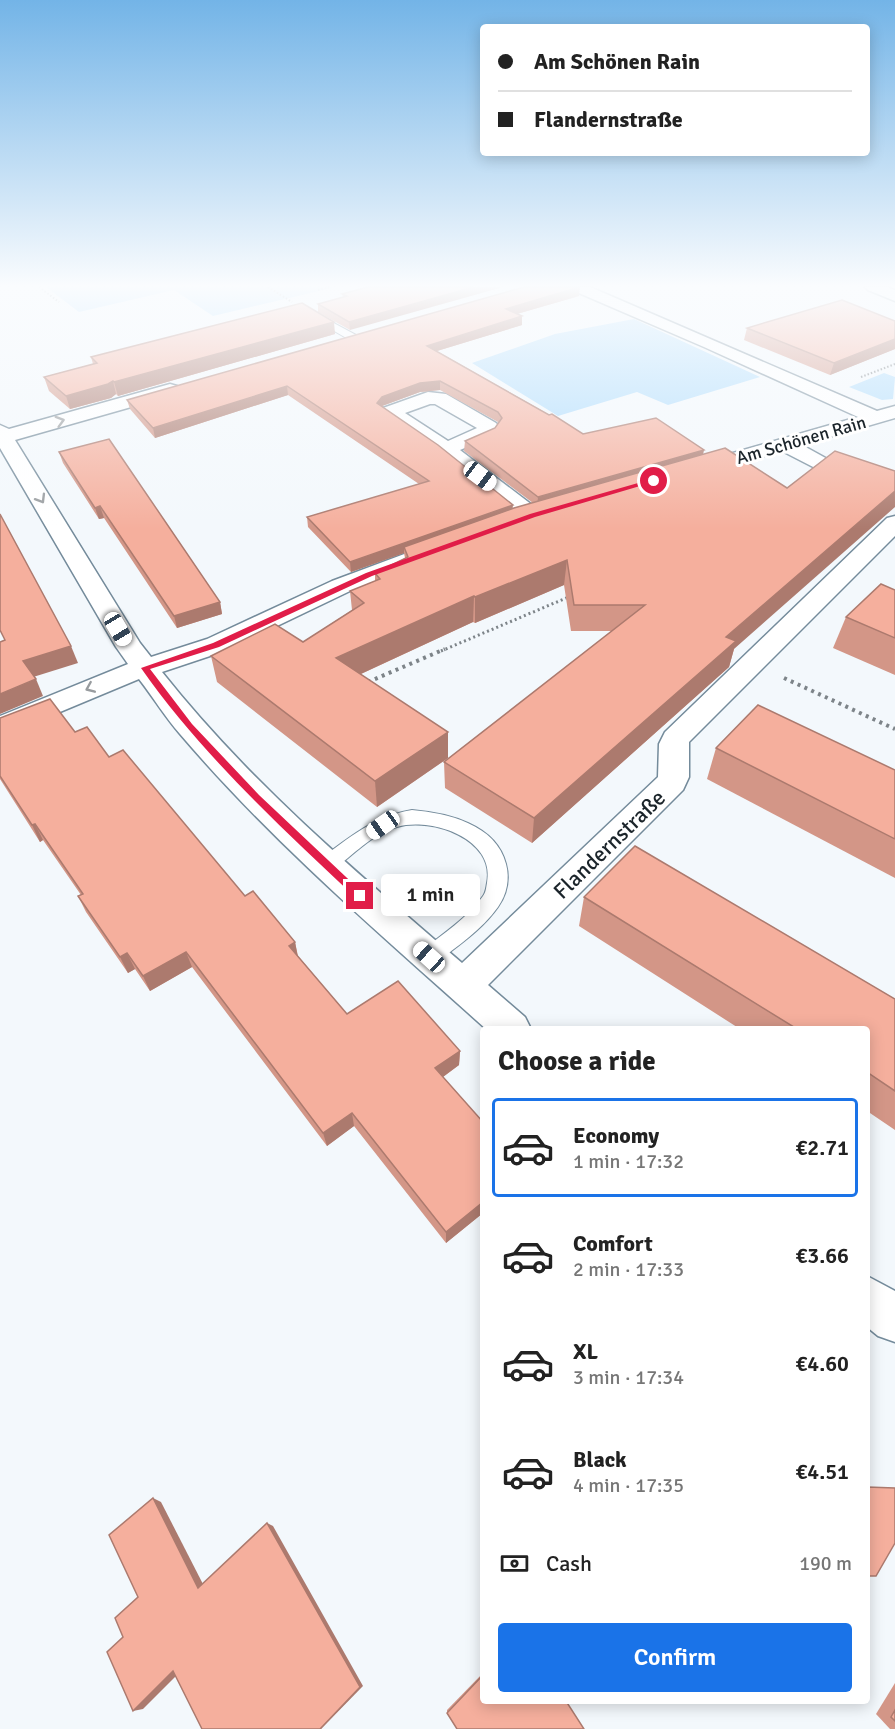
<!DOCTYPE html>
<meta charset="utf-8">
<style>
:root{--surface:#fff;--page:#f6f6f6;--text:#222;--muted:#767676;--line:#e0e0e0;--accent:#1a73e8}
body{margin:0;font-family:Signika,sans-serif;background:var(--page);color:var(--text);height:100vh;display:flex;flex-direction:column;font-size:22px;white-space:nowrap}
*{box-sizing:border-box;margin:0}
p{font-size:20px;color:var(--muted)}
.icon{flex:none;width:33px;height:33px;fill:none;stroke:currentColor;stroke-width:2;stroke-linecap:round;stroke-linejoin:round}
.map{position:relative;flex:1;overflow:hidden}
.side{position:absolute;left:480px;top:1026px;width:390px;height:678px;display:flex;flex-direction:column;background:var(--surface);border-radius:6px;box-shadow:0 3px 15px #0003}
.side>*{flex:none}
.banner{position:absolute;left:480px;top:24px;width:390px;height:132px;border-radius:6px;box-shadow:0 3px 15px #0003;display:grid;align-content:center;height:132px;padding:0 18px;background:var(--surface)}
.end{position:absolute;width:27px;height:27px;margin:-14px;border:8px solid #e11d48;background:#fff;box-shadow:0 0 0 3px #fff}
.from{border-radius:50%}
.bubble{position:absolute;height:42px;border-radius:6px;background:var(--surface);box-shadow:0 3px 15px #0003;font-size:20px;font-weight:600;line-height:42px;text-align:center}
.car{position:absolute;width:18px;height:36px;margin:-18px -9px;border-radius:8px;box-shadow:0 0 4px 2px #0007;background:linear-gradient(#fff 24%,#345 0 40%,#fff 0 76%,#345 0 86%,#fff 0)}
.banner b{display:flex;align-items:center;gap:21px;height:57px;font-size:22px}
.banner b+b{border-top:2px solid var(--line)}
.banner i{width:15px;height:15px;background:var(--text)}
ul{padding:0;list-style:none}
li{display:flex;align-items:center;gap:18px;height:99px;margin:0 12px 9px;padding:0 6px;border:3px solid transparent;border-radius:6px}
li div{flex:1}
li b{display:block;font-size:22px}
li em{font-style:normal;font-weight:600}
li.current{border-color:var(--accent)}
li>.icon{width:54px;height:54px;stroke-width:1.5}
h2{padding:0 18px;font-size:27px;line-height:72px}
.pay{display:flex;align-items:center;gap:15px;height:66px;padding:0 18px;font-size:22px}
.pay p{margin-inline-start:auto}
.cta{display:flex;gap:12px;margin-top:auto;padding:12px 18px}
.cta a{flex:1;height:69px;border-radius:6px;background:var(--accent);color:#fff;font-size:24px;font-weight:600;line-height:69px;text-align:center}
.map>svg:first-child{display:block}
.green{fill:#acdbfc}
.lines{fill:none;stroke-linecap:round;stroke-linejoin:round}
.lane-casing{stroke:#748b9b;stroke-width:2}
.street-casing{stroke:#748b9b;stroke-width:3}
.path-far2{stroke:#7d8489;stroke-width:2;stroke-dasharray:1.5 2;stroke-linecap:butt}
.path-far1{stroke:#7d8489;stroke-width:3;stroke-dasharray:2 3;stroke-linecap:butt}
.path{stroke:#7d8489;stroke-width:4;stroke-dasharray:3 4.5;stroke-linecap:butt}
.lane{fill:#fff;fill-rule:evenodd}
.street{fill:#fff;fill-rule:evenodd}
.wall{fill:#d39687;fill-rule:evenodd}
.shaded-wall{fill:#ac7a6e}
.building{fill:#f5af9d;stroke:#ac7a6e;stroke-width:1.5}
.oneway{stroke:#989c9f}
.route{fill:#e11d48}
.labels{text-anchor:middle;stroke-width:6;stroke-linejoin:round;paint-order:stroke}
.far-street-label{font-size:18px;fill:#1b242a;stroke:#fff}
.street-label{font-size:22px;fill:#1b242a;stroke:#fff}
</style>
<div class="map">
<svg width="895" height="1729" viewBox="0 0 895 1729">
<rect width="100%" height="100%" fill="#f3f8fc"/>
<g class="green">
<polygon points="46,287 336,287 213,316 174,290 79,312"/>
<polygon points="634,319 760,377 668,405 637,392 558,416 472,363 555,334"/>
<polygon points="884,373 895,377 893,399 882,400 849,387"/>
</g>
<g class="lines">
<defs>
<g id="lane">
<polygon points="313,312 356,335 357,337 348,339 310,317 308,315"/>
<path d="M412,810C447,813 496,824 506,864C510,879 507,894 498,907C482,930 457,946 436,963L429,966L422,963L418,957L422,951C442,934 468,918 483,896C486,892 486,888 487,883C496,839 432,817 397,827C373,833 352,856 333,870L326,872L319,870L316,865L319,860C349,838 374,816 412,810Z"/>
</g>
<g id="street">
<polygon points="569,287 590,287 877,411 895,406 895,418 802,445 831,461 895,484 895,498 817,469 782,451 698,475 691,473 687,469 691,465 858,417 704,347 572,290"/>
<polygon points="865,287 887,287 895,290 895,301 868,290"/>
<path d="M170,384L177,386L179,390L177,394L15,440L140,643L151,657L207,639L332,581L415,550L423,548L431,550L435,555L431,560L350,591L225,651L162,672C249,782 356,872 462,963L658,777L659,744L665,732L887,518L895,516V536L689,742V777L683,790L488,985L525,1017L531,1029H486C381,935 272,842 180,734C165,717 153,697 139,679L0,737V716L128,664L116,647L0,448V425L9,429Z"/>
<path d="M428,392L446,394L496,423L499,427L493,436L460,450L540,511L543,516L540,521L532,523L524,521L439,453L380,412L383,408ZM430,404H435L477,428L448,441L405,413Z"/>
<polygon points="867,1276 895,1291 895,1342 878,1336 867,1327"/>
</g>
</defs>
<use href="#lane" class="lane-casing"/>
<use href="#street" class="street-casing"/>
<g class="path-far2">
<polyline points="39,287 59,302"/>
<polyline points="268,287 292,302"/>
<polyline points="318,290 329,287"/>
<polyline points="861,377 895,364"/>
</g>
<polyline class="path-far1" points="441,651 571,596"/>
<g class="path">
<polyline points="784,678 895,729"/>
<polyline points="368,682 445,649"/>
</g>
<use href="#lane" class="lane"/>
<use href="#street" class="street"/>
</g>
<g class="wall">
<polygon points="368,287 350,330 318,312 318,304 343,297 342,294"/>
<path d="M579,296L517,314L522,325L437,351L583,434L703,454L734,649L729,667L532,843L445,788L444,762L612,631H571L564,585L475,623L473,622L361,674L448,758L377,807L217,682L211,656L303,642L352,610L350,591L375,581V573L405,558L404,553L351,572L308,527L307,517L419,484L288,395L155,438L130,409L127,400ZM440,390L498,422L499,423L495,428L465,441L464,451L533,503L513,509L382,406L420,392Z"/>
<polygon points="895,321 895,349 830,375 744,340 747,328"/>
<polygon points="335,334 118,396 116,394 111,398 70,409 49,391 44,377 93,364 91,357"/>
<polygon points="59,452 220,602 222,614 177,628 104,518 99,519 63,463"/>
<polygon points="895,590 895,675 833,648 846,617"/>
<polygon points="0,718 75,732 109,757 245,896 295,942 298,956 347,1014 460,1051 459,1065 443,1077 483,1122 483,1213 446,1243 354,1126 327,1146 192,967 150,991 135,969 128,973 86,912 78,896 81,895 43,840 40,842 0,779"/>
<polygon points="716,748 895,770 895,878 707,779"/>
<polygon points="584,897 895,999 895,1130 867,1111 867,1029 740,1029 579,926"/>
<polygon points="483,1673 483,1701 447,1713 447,1710"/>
<polygon points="895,1683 895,1729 890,1729 876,1714"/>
</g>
<g class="shaded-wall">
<polygon points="474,287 503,287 350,330 349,322"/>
<polygon points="580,287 579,296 506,317 506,309"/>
<polygon points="522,316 522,325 427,354 427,346"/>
<polygon points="334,322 335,334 118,396 114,382"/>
<polygon points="895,339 895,349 830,375 834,363"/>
<polygon points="113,381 116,394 111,398 70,409 66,396"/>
<polygon points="440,381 440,390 420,392 382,406 378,412 377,403 382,397 420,383"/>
<polygon points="287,386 288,395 155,438 153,428"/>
<polygon points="704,450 702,460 537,507 538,497"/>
<polygon points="895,491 895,507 734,649 729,667 532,843 534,818 726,637"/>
<polygon points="513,505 512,514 404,547 404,553 351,572 350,562"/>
<polygon points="100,506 104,518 99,519 95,508"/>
<polygon points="567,560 564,585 475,623 475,597"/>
<polygon points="474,596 473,622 339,684 336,658"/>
<polygon points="220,602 222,614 177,628 174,616"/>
<polygon points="71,646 78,663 30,678 23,661"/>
<polygon points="36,679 43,696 0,714 0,694"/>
<polygon points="448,732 448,758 377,807 375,781"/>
<polygon points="35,824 43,840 40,842 32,825"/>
<polygon points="295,942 298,958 289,946"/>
<polygon points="186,952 192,967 150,991 143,976"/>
<polygon points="127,953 135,969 128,973 120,957"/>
<polygon points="460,1051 459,1065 436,1082 435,1068"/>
<polygon points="352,1113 354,1126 327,1146 323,1133"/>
<polygon points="483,1202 483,1213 446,1243 446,1232"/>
<polygon points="153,1498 161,1502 206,1590 198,1588"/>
<polygon points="267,1523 273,1526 363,1686 321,1729 320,1729"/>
<polygon points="182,1670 143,1709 133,1711 173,1671"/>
</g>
<g class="building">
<polygon points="368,287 474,287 349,322 318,304 347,296 342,294"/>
<polygon points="524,287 580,287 506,309 522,316 427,346 549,415 552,414 583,434 656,418 704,450 538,497 465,441 495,428 502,418 498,412 440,381 420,383 382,397 377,403 438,445 513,505 350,562 307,517 429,481 287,386 153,428 127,400"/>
<polygon points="842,300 895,321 895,339 834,363 747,328"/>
<polygon points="302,303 334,322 114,382 113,381 108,384 66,396 44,377 97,363 91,357"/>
<polygon points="109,439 220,602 174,616 100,506 95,508 59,452"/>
<polygon points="725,448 787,488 835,451 895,471 895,491 726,637 736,641 534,818 444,762 645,605 574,605 567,560 475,597 474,596 336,658 448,732 375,781 211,656 275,624 303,642 364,603 350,591 380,579 375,573 408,557 404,547 514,508"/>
<polygon points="0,514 71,646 23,661 36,679 0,694 0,642 5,640 0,630"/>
<polygon points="881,584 895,590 895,638 846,617"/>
<polygon points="50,699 75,732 87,727 109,757 123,750 245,896 253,891 295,942 289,946 347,1014 398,981 460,1051 435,1068 483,1122 483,1202 446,1232 352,1113 323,1133 186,952 143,976 127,953 120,957 78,896 83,894 35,824 32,825 0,776 0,718"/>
<polygon points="758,705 895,770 895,839 716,748"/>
<polygon points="635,846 895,999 895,1091 867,1072 867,1029 797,1029 584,897"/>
<polygon points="867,1487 895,1488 895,1543 876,1576 867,1576"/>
<polygon points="153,1498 198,1588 267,1523 360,1687 320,1729 202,1729 173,1671 133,1711 107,1652 123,1637 115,1618 138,1597 109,1535"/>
<polygon points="483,1675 483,1701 566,1701 584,1729 457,1729 447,1713"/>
<polygon points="895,1710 895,1721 891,1717"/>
</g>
<defs><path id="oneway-chevron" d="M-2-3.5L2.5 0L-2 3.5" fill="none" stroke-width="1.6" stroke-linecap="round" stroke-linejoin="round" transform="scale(1.5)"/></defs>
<g class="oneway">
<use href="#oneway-chevron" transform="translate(60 421) rotate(-16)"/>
<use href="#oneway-chevron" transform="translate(41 499) rotate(59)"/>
<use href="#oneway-chevron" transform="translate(90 688) rotate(157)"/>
</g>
<linearGradient id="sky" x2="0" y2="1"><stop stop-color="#73b4e7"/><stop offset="0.54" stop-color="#fafcfe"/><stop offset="1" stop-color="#fafcfe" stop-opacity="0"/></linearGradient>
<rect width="895" height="529" fill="url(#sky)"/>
<path class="route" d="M652,479L657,481L535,517L372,576L219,647L150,669L192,724L259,795L363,893V898H356C280,826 202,755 141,668L213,643L366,573L530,514Z"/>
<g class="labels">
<g class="far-street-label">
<text transform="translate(801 440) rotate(-16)" y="6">Am Schönen Rain</text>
</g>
<g class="street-label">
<text transform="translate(609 844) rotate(-44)" y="8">Flandernstraße</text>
</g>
</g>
</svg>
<i class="end from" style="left:654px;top:481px"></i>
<i class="end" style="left:360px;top:896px"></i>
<div class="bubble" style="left:381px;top:874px;width:99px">1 min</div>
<i class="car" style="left:480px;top:476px;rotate:127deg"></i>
<i class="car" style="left:118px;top:629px;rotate:149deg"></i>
<i class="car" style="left:383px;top:825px;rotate:235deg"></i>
<i class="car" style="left:429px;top:957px;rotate:312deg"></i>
<div class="banner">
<b><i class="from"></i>Am Schönen Rain</b>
<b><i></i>Flandernstraße</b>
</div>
<section class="side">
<h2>Choose a ride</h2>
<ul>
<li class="current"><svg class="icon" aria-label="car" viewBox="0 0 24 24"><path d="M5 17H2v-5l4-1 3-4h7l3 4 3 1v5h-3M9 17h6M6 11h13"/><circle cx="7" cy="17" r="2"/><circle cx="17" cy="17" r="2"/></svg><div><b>Economy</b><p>1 min · 17:32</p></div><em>€2.71</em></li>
<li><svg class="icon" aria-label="car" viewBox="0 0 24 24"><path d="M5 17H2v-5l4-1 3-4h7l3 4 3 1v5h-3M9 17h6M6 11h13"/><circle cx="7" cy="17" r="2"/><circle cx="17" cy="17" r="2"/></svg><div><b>Comfort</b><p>2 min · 17:33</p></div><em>€3.66</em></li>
<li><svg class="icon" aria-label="car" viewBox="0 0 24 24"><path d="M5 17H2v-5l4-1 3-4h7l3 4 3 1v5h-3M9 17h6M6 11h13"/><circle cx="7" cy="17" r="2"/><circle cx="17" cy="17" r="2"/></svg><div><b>XL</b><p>3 min · 17:34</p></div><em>€4.60</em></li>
<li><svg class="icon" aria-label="car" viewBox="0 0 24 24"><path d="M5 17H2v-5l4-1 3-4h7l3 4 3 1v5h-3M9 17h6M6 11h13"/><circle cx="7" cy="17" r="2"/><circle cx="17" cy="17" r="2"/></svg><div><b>Black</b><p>4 min · 17:35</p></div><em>€4.51</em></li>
</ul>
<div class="pay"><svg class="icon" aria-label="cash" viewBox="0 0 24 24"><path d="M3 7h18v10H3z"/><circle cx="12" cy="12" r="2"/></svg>Cash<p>190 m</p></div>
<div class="cta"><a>Confirm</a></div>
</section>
</div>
